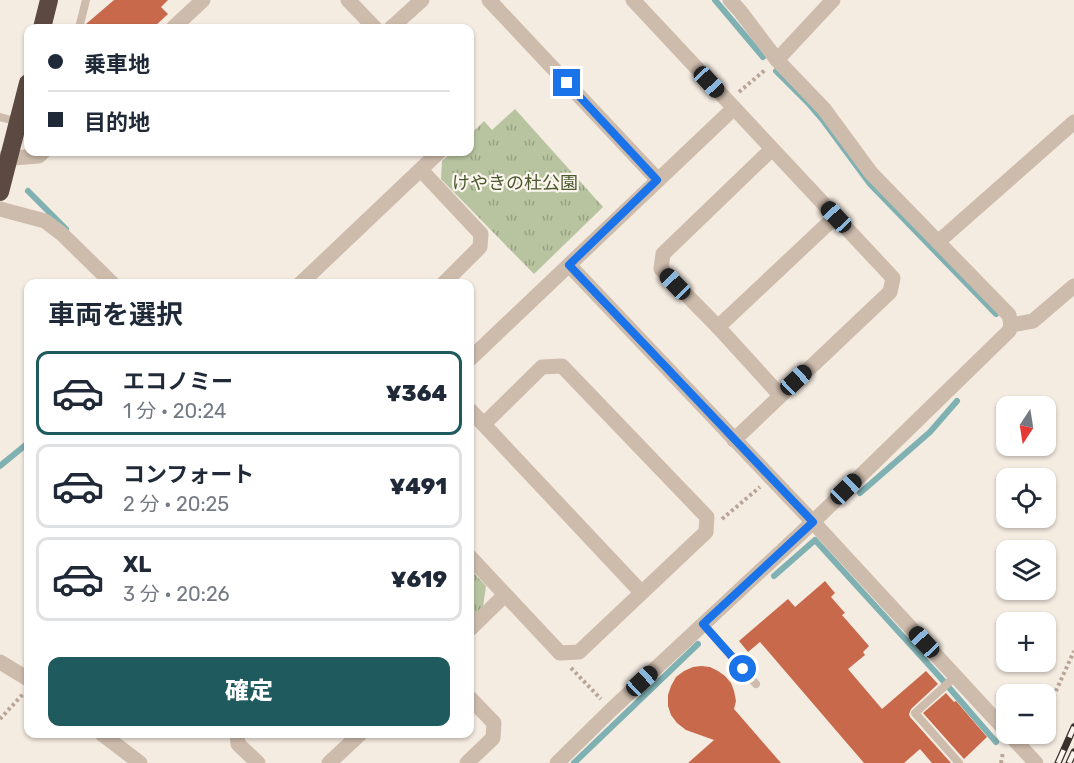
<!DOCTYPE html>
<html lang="ja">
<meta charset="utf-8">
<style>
:root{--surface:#fff;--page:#f2f2f3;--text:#1f2937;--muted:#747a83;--line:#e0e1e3;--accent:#1f5a5e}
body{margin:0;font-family:Rubik,"Noto Sans JP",sans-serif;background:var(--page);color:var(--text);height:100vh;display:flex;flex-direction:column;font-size:22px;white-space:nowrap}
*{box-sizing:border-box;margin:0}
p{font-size:20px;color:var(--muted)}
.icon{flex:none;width:33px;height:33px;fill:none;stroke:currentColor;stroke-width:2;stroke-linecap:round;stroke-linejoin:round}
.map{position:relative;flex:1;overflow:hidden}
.side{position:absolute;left:24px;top:279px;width:450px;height:459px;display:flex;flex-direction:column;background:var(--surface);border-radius:12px;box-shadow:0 2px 4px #0004}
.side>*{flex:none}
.top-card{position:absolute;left:24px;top:24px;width:450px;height:132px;border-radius:12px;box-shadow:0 2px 4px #0004;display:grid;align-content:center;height:132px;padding:0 24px;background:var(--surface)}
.needle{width:39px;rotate:192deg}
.tools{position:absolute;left:996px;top:396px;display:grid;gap:12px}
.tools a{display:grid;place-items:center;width:60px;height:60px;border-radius:12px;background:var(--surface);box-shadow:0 2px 4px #0004;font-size:30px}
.end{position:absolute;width:27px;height:27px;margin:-14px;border:8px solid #1a73e8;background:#fff;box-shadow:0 0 0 3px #fff}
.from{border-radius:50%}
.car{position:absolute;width:18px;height:36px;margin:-18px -9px;border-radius:8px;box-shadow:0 0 4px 2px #0007;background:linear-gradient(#222 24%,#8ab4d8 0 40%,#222 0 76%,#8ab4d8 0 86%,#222 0)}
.top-card b{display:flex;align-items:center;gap:21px;height:57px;font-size:22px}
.top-card b+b{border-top:2px solid var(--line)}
.top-card i{width:15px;height:15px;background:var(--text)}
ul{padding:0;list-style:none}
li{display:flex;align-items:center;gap:18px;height:84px;margin:0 12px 9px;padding:0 12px;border:3px solid var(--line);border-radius:12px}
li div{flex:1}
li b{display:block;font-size:22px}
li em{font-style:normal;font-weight:800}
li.active{border-color:var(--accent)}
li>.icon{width:54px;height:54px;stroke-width:1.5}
h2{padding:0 24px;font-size:27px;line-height:72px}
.primary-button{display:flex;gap:12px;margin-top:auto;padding:12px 24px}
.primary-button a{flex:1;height:69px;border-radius:12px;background:var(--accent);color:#fff;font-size:24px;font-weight:800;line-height:69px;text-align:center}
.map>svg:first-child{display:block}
.grass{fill:url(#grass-tufts)}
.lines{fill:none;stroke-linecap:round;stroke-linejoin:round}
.stream{stroke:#7fb0b2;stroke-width:6}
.building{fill:#c8694b}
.path{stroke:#b9a596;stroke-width:4;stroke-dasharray:3 3;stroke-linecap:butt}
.lane{stroke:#cdbbac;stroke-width:8}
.street{stroke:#cdbbac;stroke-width:15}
.highway{stroke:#5c4a42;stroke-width:18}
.rail-casing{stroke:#3b302b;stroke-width:7}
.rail{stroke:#fbf5ee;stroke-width:4.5;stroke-dasharray:14;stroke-linecap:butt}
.route{stroke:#1a73e8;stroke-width:8}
.labels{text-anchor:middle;stroke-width:4.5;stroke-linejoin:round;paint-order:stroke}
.park-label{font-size:18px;fill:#4a5a2e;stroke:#fbf5ee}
</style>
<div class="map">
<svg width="1074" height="763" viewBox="0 0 1074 763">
<defs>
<pattern id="grass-tufts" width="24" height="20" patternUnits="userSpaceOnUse" patternTransform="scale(1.5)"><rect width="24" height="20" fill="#b8c4a0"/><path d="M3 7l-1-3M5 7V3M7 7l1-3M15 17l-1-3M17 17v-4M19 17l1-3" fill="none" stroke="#97a083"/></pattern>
</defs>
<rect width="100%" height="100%" fill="#f4ebe1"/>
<g class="grass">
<polygon points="515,109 603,207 534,274 441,179 442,161 452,152 470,152 470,135 484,121 492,130"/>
<polygon points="470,569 486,586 483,607 470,619"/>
</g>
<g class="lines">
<g class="stream">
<polyline points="715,0 763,57"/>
<polyline points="776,71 809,104 822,119 870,184 996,314"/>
<polyline points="28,191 66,229"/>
<polyline points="0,466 28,443"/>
<polyline points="860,493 930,432 957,401"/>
<polyline points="774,576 815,540 939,676 996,742"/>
<polyline points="574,763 698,644"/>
</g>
</g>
<g class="building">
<polygon points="114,0 168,0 161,7 168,14 153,28 85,28 86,24"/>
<polygon points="825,581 835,593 831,597 845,613 842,615 869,646 863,652 865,655 848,669 882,709 926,671 938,684 911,709 909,714 910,717 951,763 932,763 920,749 904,763 864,763 760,642 748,652 739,641 788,599 795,607"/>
<polygon points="701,666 710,667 718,671 725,676 731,683 734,691 736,701 734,709 781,763 688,763 714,740 686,730 677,723 671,715 668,706 668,695 671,686 676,677 684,671 693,667"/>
<polygon points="946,693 954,702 956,701 987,737 964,759 923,713"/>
</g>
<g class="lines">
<g class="path">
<polyline points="739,92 765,70"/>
<polyline points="722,519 760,487"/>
<polyline points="571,668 601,699"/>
<polyline points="1046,713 1074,651"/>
<polyline points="0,719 24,693"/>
<polyline points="1001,763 1003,752"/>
</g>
<g class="lane">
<polyline points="79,28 86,0"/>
<polyline points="0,117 19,122"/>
<polyline points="703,624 756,684"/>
<polyline points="956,676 915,713 959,763"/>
</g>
<g class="street">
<polyline points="348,0 375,28"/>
<polyline points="489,0 658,180"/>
<polyline points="633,0 893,278 890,292 734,440"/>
<polyline points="173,28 203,0"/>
<polyline points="391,28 422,0"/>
<polyline points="777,60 833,0"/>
<polyline points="772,149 663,254 661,269 718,327 780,395"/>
<polyline points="0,159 39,156 43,152"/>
<polyline points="421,170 481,234 480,247 443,284"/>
<polyline points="0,209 45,221 62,234 113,284"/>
<polyline points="938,242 1074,122"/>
<polyline points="569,265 813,522 1006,731"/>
<polyline points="300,284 439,152"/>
<polyline points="1011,325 1033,321 1074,286"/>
<polyline points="718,327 835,217"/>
<polyline points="470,359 734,108"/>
<polyline points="470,410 641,592"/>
<polyline points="470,557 560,653 579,652 706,532 707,517 562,366 542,367 484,424"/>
<polyline points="470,629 505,595"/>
<polyline points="0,662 28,679"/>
<polyline points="102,734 140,763"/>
<polyline points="237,734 238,744 258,763"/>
<polyline points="1009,734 1036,763"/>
<polyline points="329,763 360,734"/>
<polyline points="467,763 493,738 494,723 470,698"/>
<polyline points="557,763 611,710 813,522 1009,331 1011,325 1009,315 871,173 824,109 777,60 740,11 730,0"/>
</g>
<g class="highway">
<polyline points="42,28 49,0"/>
<polyline points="0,192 28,83"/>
</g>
<defs>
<g id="rail">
<polyline points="1058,763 1074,727"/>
<polyline points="1069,763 1074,752"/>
</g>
</defs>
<use href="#rail" class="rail-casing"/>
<use href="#rail" class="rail"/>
</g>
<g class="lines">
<polyline class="route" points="567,83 657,180 569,265 813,522 703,624 743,669"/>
</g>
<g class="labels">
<g class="park-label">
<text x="515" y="189">けやきの杜公園</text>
</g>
</g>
</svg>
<div class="tools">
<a><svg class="needle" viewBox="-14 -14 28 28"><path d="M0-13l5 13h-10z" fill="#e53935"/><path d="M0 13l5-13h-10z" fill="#747a83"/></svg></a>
<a><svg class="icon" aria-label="locate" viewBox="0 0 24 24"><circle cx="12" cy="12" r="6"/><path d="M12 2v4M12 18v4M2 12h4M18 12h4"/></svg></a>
<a><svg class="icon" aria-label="layers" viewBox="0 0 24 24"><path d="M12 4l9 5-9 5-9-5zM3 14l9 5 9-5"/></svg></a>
<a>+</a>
<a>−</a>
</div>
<i class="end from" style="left:743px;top:669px"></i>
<i class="end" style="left:567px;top:83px"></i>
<i class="car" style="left:709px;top:82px;rotate:137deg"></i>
<i class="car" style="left:836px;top:217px;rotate:317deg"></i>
<i class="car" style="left:675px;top:284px;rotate:316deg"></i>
<i class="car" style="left:796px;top:380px;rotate:47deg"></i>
<i class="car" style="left:846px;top:489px;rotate:46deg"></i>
<i class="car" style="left:924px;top:642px;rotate:317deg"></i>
<i class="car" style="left:642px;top:681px;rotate:47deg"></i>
<div class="top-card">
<b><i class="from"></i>乗車地</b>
<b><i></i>目的地</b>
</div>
<section class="side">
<h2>車両を選択</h2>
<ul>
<li class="active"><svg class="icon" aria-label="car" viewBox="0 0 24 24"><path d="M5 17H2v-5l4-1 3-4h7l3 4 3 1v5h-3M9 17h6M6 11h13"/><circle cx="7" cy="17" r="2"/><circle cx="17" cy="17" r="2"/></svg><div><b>エコノミー</b><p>1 分 · 20:24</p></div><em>¥364</em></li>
<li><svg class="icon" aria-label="car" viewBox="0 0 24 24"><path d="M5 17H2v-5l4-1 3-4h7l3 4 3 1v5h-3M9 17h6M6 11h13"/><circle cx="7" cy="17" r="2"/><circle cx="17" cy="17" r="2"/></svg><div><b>コンフォート</b><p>2 分 · 20:25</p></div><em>¥491</em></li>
<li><svg class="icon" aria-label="car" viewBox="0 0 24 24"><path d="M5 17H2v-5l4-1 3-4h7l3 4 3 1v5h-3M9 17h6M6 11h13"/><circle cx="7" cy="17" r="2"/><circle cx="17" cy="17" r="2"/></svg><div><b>XL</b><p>3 分 · 20:26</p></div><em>¥619</em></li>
</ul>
<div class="primary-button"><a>確定</a></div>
</section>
</div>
